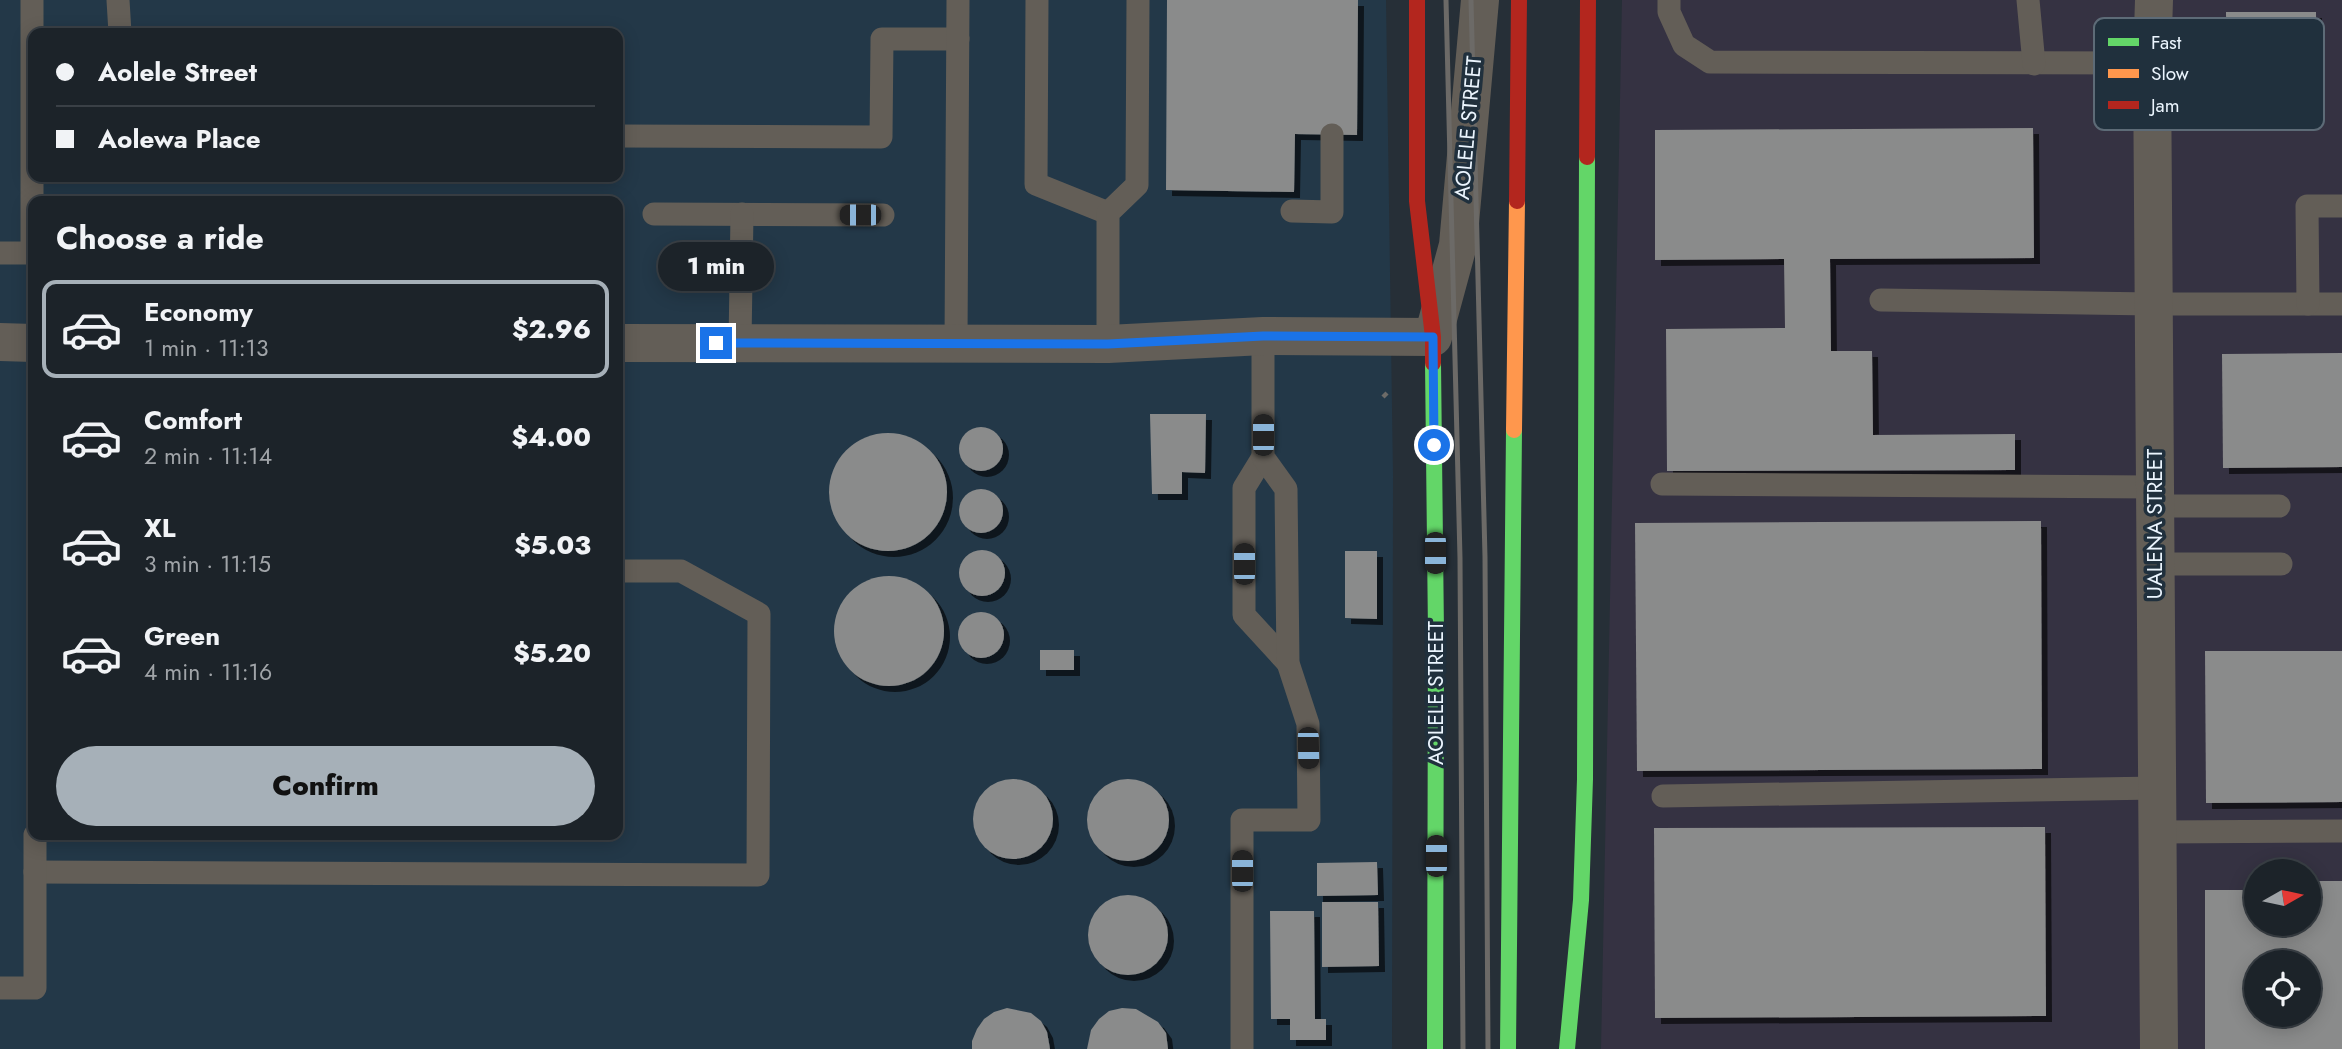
<!DOCTYPE html>
<meta charset="utf-8">
<style>
:root{--surface:#1c2329;--page:#292f35;--text:#f1f3f6;--muted:#a0a4a8;--line:#3a4046;--accent:#a6b0b8}
body{margin:0;font-family:Jost,sans-serif;background:var(--page);color:var(--text);height:100vh;display:flex;flex-direction:column;font-size:26px;white-space:nowrap}
*{box-sizing:border-box;margin:0}
p{font-size:23px;color:var(--muted)}
.icon{flex:none;width:38px;height:38px;fill:none;stroke:currentColor;stroke-width:2;stroke-linecap:round;stroke-linejoin:round}
.map{position:relative;flex:1;overflow:hidden}
.drawer{position:absolute;left:28px;top:196px;width:595px;height:644px;display:flex;flex-direction:column;background:var(--surface);border-radius:14px;box-shadow:0 4px 18px #0003,0 0 0 2px var(--line)}
.drawer>*{flex:none}
.hud{position:absolute;left:28px;top:28px;width:595px;height:154px;border-radius:14px;box-shadow:0 4px 18px #0003,0 0 0 2px var(--line);display:grid;align-content:center;height:154px;padding:0 28px;background:var(--surface)}
.needle{width:46px;rotate:81deg}
.tools{position:absolute;left:2244px;top:859px;display:grid;gap:14px}
.tools a{display:grid;place-items:center;width:77px;height:77px;border-radius:50%;background:var(--surface);box-shadow:0 4px 18px #0003,0 0 0 2px var(--line);font-size:35px}
.end{position:absolute;width:32px;height:32px;margin:-16px;border:9px solid #1a73e8;background:#fff;box-shadow:0 0 0 4px #fff}
.from{border-radius:50%}
.bubble{position:absolute;height:49px;border-radius:24px;background:var(--surface);box-shadow:0 4px 18px #0003,0 0 0 2px var(--line);font-size:23px;font-weight:800;line-height:49px;text-align:center}
.car{position:absolute;width:21px;height:42px;margin:-21px -10px;border-radius:9px;box-shadow:0 0 5px 2px #0007;background:linear-gradient(#222 24%,#8ab4d8 0 40%,#222 0 76%,#8ab4d8 0 86%,#222 0)}
.hud b{display:flex;align-items:center;gap:24px;height:66px;font-size:26px}
.hud b+b{border-top:2px solid var(--line)}
.hud i{width:18px;height:18px;background:var(--text)}
ul{padding:0;list-style:none}
li{display:flex;align-items:center;gap:21px;height:98px;margin:0 14px 10px;padding:0 14px;border:4px solid transparent;border-radius:14px}
li div{flex:1}
li b{display:block;font-size:26px}
li em{font-style:normal;font-weight:800}
li.active{border-color:var(--accent)}
li>.icon{width:63px;height:63px;stroke-width:1.5}
h2{padding:0 28px;font-size:32px;line-height:84px}
.cta{display:flex;gap:14px;margin-top:auto;padding:14px 28px}
.cta a{flex:1;height:80px;border-radius:42px;background:var(--accent);color:#111;font-size:28px;font-weight:800;line-height:80px;text-align:center}
.map>svg:first-child{display:block}
.industrial{fill:#353242;fill-rule:evenodd}
.built{fill:#233848;fill-rule:evenodd}
.building{fill:#8a8b8b;fill-rule:evenodd;filter:url(#shadow)}
.lines{fill:none;stroke-linecap:round;stroke-linejoin:round}
.path{stroke:#6d6b68;stroke-width:4.5;stroke-dasharray:7 3.5;stroke-linecap:butt}
.lane{stroke:#635e57;stroke-width:23}
.street{stroke:#635e57;stroke-width:38}
.fast{stroke:#63d668;stroke-width:16}
.slow{stroke:#ff974d;stroke-width:16}
.jam{stroke:#b3261e;stroke-width:16}
.rail{stroke:#6c6a67;stroke-width:5}
.route{stroke:#1a73e8;stroke-width:9}
.labels{text-anchor:middle;stroke-width:7;stroke-linejoin:round;paint-order:stroke}
.street-label{font-size:21px;fill:#ebf5fe;stroke:#20303d}
.key{fill:#20303d;stroke:#5d6b77;stroke-width:2}
.key-label{font-size:19px;fill:#ebf5fe}
</style>
<div class="map">
<svg width="2342" height="1049" viewBox="0 0 2342 1049">
<defs>
<filter id="shadow"><feDropShadow dx="6" dy="6" stdDeviation="0" flood-color="#0009"/></filter>
</defs>
<rect width="100%" height="100%" fill="#262f37"/>
<path class="industrial" d="M1622,0H2342V1049H1601ZM2256,872H2308V924H2256ZM2256,962H2308V1015H2256Z"/>
<path class="built" d="M0,0H1386L1393,476L1392,1049H0ZM33,33H618V177H33ZM33,201H618V835H33Z"/>
<g class="building">
<polygon points="1167,0 1358,0 1357,135 1295,134 1294,192 1166,190"/>
<polygon points="2226,12 2316,12 2317,120 2227,120"/>
<polygon points="2033,128 2034,258 1830,259 1831,351 1872,351 1873,435 2015,434 2015,470 1667,471 1666,329 1785,328 1784,259 1655,260 1655,130"/>
<polygon points="2342,353 2342,467 2223,468 2222,354"/>
<polygon points="1150,414 1206,414 1205,473 1182,472 1182,494 1152,494"/>
<circle cx="981" cy="449" r="22"/>
<circle cx="888" cy="492" r="59"/>
<circle cx="981" cy="511" r="22"/>
<polygon points="2041,521 2042,769 1637,771 1635,523"/>
<circle cx="982" cy="573" r="23"/>
<polygon points="1345,551 1377,551 1377,619 1345,618"/>
<circle cx="889" cy="631" r="55"/>
<circle cx="981" cy="635" r="23"/>
<rect x="1040" y="650" width="34" height="20"/>
<polygon points="2205,651 2342,651 2342,802 2206,803"/>
<circle cx="1128" cy="820" r="41"/>
<circle cx="1013" cy="819" r="40"/>
<polygon points="2045,827 2046,1016 1655,1018 1654,828"/>
<polygon points="1377,862 1378,895 1317,896 1317,863"/>
<path d="M2308,881H2342V1049H2205V890H2256V924H2308ZM2256,962H2308V1015H2256Z"/>
<circle cx="1128" cy="935" r="40"/>
<polygon points="1322,902 1378,902 1379,966 1322,967"/>
<polygon points="1270,911 1314,911 1315,1019 1326,1019 1326,1040 1290,1040 1290,1019 1271,1019"/>
<polygon points="1007,1008 1031,1013 1041,1021 1047,1032 1050,1049 972,1049 972,1041 977,1029 984,1019 994,1012"/>
<polygon points="1122,1008 1136,1009 1158,1022 1166,1033 1168,1049 1087,1049 1091,1030 1099,1019 1109,1011"/>
</g>
<g class="lines">
<polyline class="path" points="1383,397 1387,393"/>
<g class="lane">
<polyline points="118,0 120,33"/>
<polyline points="1037,0 1036,184 1108,213"/>
<polyline points="1669,0 1669,12 1684,45 1710,62 2152,63"/>
<polyline points="2028,0 2034,64"/>
<polyline points="618,136 881,137 882,39 958,39"/>
<polyline points="1292,211 1332,212 1332,135"/>
<polyline points="654,214 883,215"/>
<polyline points="0,253 32,253 32,0"/>
<polyline points="1881,300 2153,304 2342,304"/>
<polyline points="2308,304 2307,206 2342,206"/>
<polyline points="740,343 742,214"/>
<polyline points="956,343 958,0"/>
<polyline points="1108,344 1108,213 1137,185 1138,0"/>
<polyline points="1263,457 1244,488 1244,615 1288,663"/>
<polyline points="1662,484 2155,487"/>
<polyline points="2155,506 2279,506"/>
<polyline points="2156,564 2281,564"/>
<polyline points="1663,796 2157,788"/>
<polyline points="2157,832 2342,831"/>
<polyline points="35,872 758,875 759,614 681,571 618,571"/>
<polyline points="0,988 35,988 35,835"/>
<polyline points="1242,1049 1242,820 1309,820 1308,724 1288,663 1286,489 1263,457 1263,336"/>
</g>
<g class="street">
<polyline points="2154,0 2152,63 2159,1049"/>
<polyline points="0,342 33,343"/>
<polyline points="618,343 1108,344 1263,336 1433,337 1458,245 1480,0"/>
</g>
<g class="fast">
<polyline points="1433,363 1436,634 1435,1049"/>
<polyline points="1508,1049 1514,430"/>
<polyline points="1567,1049 1581,900 1585,779 1587,157"/>
</g>
<polyline class="slow" points="1514,430 1517,201"/>
<g class="jam">
<polyline points="1417,0 1417,201 1433,337 1433,363"/>
<polyline points="1587,157 1588,0"/>
<polyline points="1517,201 1519,0"/>
</g>
<g class="rail">
<polyline points="1446,0 1460,558 1463,1049"/>
<polyline points="1471,0 1485,557 1488,1049"/>
</g>
</g>
<g class="lines">
<polyline class="route" points="716,343 1108,344 1263,336 1433,337 1434,445"/>
</g>
<g class="labels">
<g class="street-label">
<text transform="translate(1468 128) rotate(-85)" y="7">AOLELE STREET</text>
<text transform="translate(2155 524) rotate(-90)" y="7">UALENA STREET</text>
<text transform="translate(1436 693) rotate(-90)" y="7">AOLELE STREET</text>
</g>
</g>
<rect x="2094" y="18" width="230" height="112" rx="10" class="key"/>
<rect x="2108" y="38" width="31" height="8" fill="#63d668"/>
<rect x="2108" y="69" width="31" height="9" fill="#ff974d"/>
<rect x="2108" y="101" width="31" height="8" fill="#b3261e"/>
<g class="key-label">
<text x="2151" y="49">Fast</text>
<text x="2151" y="80">Slow</text>
<text x="2151" y="112">Jam</text>
</g>
</svg>
<div class="tools">
<a><svg class="needle" viewBox="-14 -14 28 28"><path d="M0-13l5 13h-10z" fill="#e53935"/><path d="M0 13l5-13h-10z" fill="#a0a4a8"/></svg></a>
<a><svg class="icon" aria-label="locate" viewBox="0 0 24 24"><circle cx="12" cy="12" r="6"/><path d="M12 2v4M12 18v4M2 12h4M18 12h4"/></svg></a>
</div>
<i class="end from" style="left:1434px;top:445px"></i>
<i class="end" style="left:716px;top:343px"></i>
<div class="bubble" style="left:658px;top:242px;width:116px">1 min</div>
<i class="car" style="left:860px;top:215px;rotate:270deg"></i>
<i class="car" style="left:1263px;top:435px;rotate:0deg"></i>
<i class="car" style="left:1435px;top:553px;rotate:180deg"></i>
<i class="car" style="left:1244px;top:564px;rotate:0deg"></i>
<i class="car" style="left:1308px;top:748px;rotate:179deg"></i>
<i class="car" style="left:1436px;top:856px;rotate:0deg"></i>
<i class="car" style="left:1242px;top:871px;rotate:0deg"></i>
<div class="hud">
<b><i class="from"></i>Aolele Street</b>
<b><i></i>Aolewa Place</b>
</div>
<section class="drawer">
<h2>Choose a ride</h2>
<ul>
<li class="active"><svg class="icon" aria-label="car" viewBox="0 0 24 24"><path d="M5 17H2v-5l4-1 3-4h7l3 4 3 1v5h-3M9 17h6M6 11h13"/><circle cx="7" cy="17" r="2"/><circle cx="17" cy="17" r="2"/></svg><div><b>Economy</b><p>1 min · 11:13</p></div><em>$2.96</em></li>
<li><svg class="icon" aria-label="car" viewBox="0 0 24 24"><path d="M5 17H2v-5l4-1 3-4h7l3 4 3 1v5h-3M9 17h6M6 11h13"/><circle cx="7" cy="17" r="2"/><circle cx="17" cy="17" r="2"/></svg><div><b>Comfort</b><p>2 min · 11:14</p></div><em>$4.00</em></li>
<li><svg class="icon" aria-label="car" viewBox="0 0 24 24"><path d="M5 17H2v-5l4-1 3-4h7l3 4 3 1v5h-3M9 17h6M6 11h13"/><circle cx="7" cy="17" r="2"/><circle cx="17" cy="17" r="2"/></svg><div><b>XL</b><p>3 min · 11:15</p></div><em>$5.03</em></li>
<li><svg class="icon" aria-label="car" viewBox="0 0 24 24"><path d="M5 17H2v-5l4-1 3-4h7l3 4 3 1v5h-3M9 17h6M6 11h13"/><circle cx="7" cy="17" r="2"/><circle cx="17" cy="17" r="2"/></svg><div><b>Green</b><p>4 min · 11:16</p></div><em>$5.20</em></li>
</ul>
<div class="cta"><a>Confirm</a></div>
</section>
</div>
